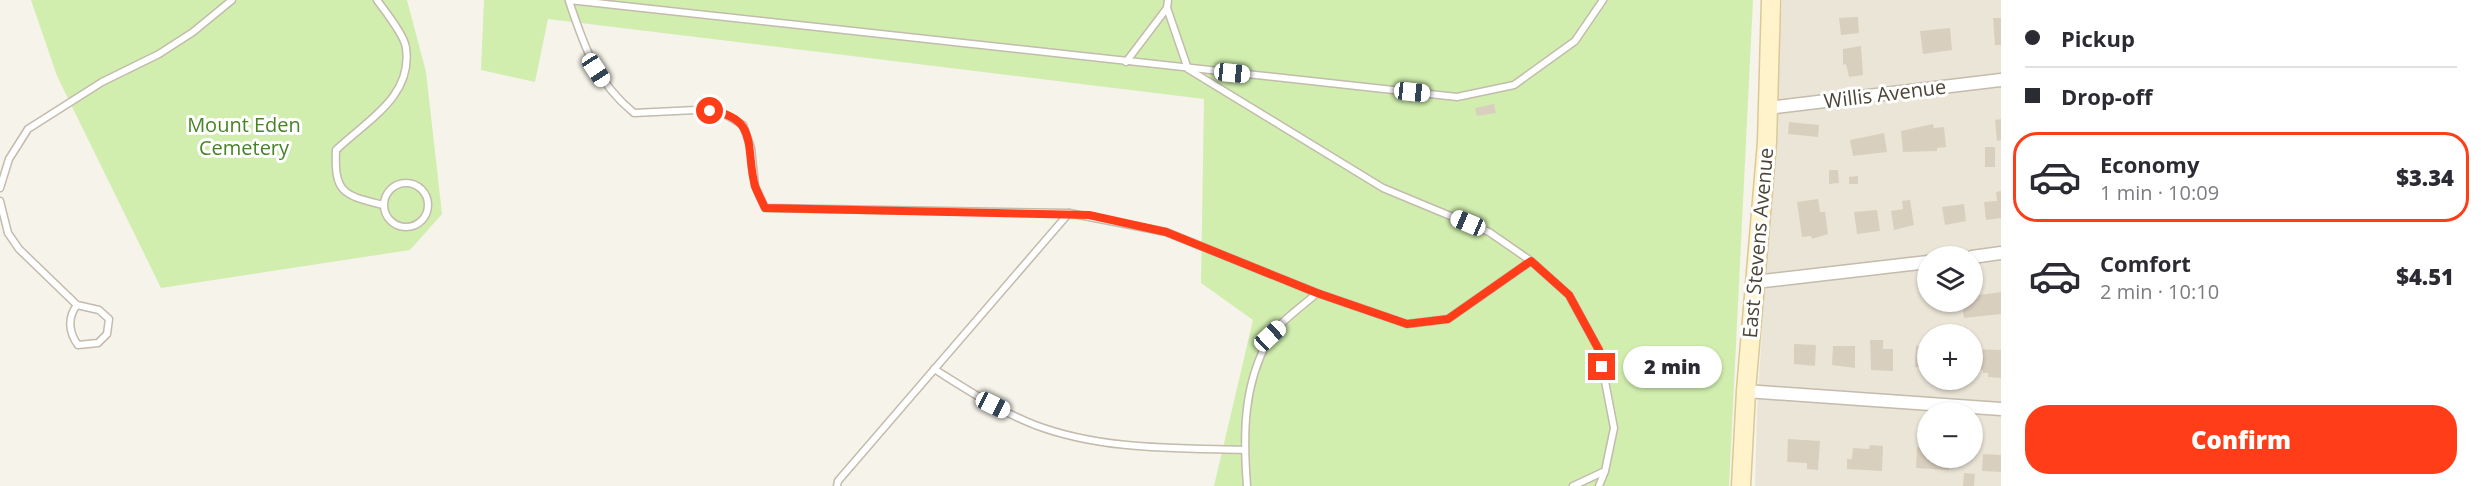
<!DOCTYPE html>
<meta charset="utf-8">
<style>
:root{--surface:#fff;--page:#f7f7f7;--text:#2b2b33;--muted:#7c7c81;--line:#e1e1e2;--accent:#ff3d18}
body{margin:0;font-family:"Open Sans",sans-serif;background:var(--page);color:var(--text);height:100vh;display:flex;flex-direction:column;font-size:22px;white-space:nowrap}
*{box-sizing:border-box;margin:0}
p{font-size:20px;color:var(--muted)}
.icon{flex:none;width:33px;height:33px;fill:none;stroke:currentColor;stroke-width:2;stroke-linecap:round;stroke-linejoin:round}
.map{position:relative;flex:1;overflow:hidden}
.side{display:flex;flex-direction:column;background:var(--surface);width:480px}
.side>*{flex:none}
.top-card{display:grid;align-content:center;height:132px;padding:0 24px;background:var(--surface)}
.fabs{position:absolute;left:1917px;top:246px;display:grid;gap:12px}
.fabs a{display:grid;place-items:center;width:66px;height:66px;border-radius:50%;background:var(--surface);box-shadow:0 2px 4px #0004;font-size:30px}
.end{position:absolute;width:27px;height:27px;margin:-14px;border:8px solid #ff3d18;background:#fff;box-shadow:0 0 0 3px #fff}
.from{border-radius:50%}
.bubble{position:absolute;height:42px;border-radius:21px;background:var(--surface);box-shadow:0 2px 4px #0004;font-size:20px;font-weight:800;line-height:42px;text-align:center}
.car{position:absolute;width:18px;height:36px;margin:-18px -9px;border-radius:8px;box-shadow:0 0 4px 2px #0007;background:linear-gradient(#fff 24%,#345 0 40%,#fff 0 76%,#345 0 86%,#fff 0)}
.top-card b{display:flex;align-items:center;gap:21px;height:57px;font-size:22px}
.top-card b+b{border-top:2px solid var(--line)}
.top-card i{width:15px;height:15px;background:var(--text)}
ul{padding:0;list-style:none}
li{display:flex;align-items:center;gap:18px;height:90px;margin:0 12px 9px;padding:0 12px;border:3px solid transparent;border-radius:24px}
li div{flex:1}
li b{display:block;font-size:22px}
li em{font-style:normal;font-weight:800}
li.active{border-color:var(--accent)}
li>.icon{width:54px;height:54px;stroke-width:1.5}
.action{display:flex;gap:12px;margin-top:auto;padding:12px 24px}
.action a{flex:1;height:69px;border-radius:24px;background:var(--accent);color:#fff;font-size:24px;font-weight:800;line-height:69px;text-align:center}
main{display:flex;flex:1;min-height:0}
.map>svg:first-child{display:block}
.residential{fill:#ebe5d7;fill-rule:evenodd}
.green{fill:#d1eeaf}
.building{fill:#d9cfbe}
.lines{fill:none;stroke-linecap:round;stroke-linejoin:round}
.lane-casing{stroke:#c3bbab;stroke-width:9}
.street-casing{stroke:#c3bbab;stroke-width:15}
.secondary-casing{stroke:#dbc896;stroke-width:21}
.lane{stroke:#fff;stroke-width:6}
.street{stroke:#fff;stroke-width:12}
.secondary{stroke:#fff3cb;stroke-width:18}
.route{stroke:#ff3d18;stroke-width:8}
.labels{text-anchor:middle;stroke-width:6;stroke-linejoin:round;paint-order:stroke}
.street-label{font-size:20px;fill:#4b4437;stroke:#fff}
.park-label{font-size:20px;fill:#478423;stroke:#fff}
</style>
<main>
<div class="map">
<svg width="2001" height="486" viewBox="0 0 2001 486">
<rect width="100%" height="100%" fill="#f6f3ea"/>
<path class="residential" d="M1782,0H2001V486H1755L1757,412ZM1928,256H1972V302H1928ZM1928,334H1972V380H1928ZM1928,412H1972V458H1928Z"/>
<g class="green">
<polygon points="31,0 407,0 426,72 442,214 410,250 161,288 57,76"/>
<polygon points="484,0 1753,0 1729,486 1214,486 1253,320 1201,283 1204,99 548,19 535,82 481,70"/>
</g>
<g class="building">
<polygon points="1858,17 1859,33 1841,35 1839,18"/>
<polygon points="1993,18 2001,18 2001,45 1995,45"/>
<polygon points="1950,28 1952,50 1923,54 1920,31"/>
<polygon points="1861,46 1863,75 1849,77 1846,64 1843,65 1843,49"/>
<polygon points="1494,104 1496,113 1477,116 1475,108"/>
<polygon points="2001,119 2001,140 1997,141 1995,120"/>
<polygon points="1789,122 1819,125 1818,137 1788,134"/>
<polygon points="1933,124 1934,128 1944,127 1946,147 1937,148 1937,151 1903,152 1901,131"/>
<polygon points="1884,133 1887,152 1853,156 1850,140"/>
<rect x="1985" y="147" width="10" height="20"/>
<polygon points="1829,170 1838,170 1839,183 1829,184"/>
<polygon points="1858,176 1858,184 1849,184 1849,177"/>
<polygon points="2001,191 2001,218 1986,220 1984,202 1997,201 1996,192"/>
<polygon points="1818,199 1820,212 1825,212 1828,234 1812,239 1811,236 1802,237 1797,202"/>
<polygon points="1910,200 1914,225 1894,230 1891,211 1903,209 1902,201"/>
<polygon points="1964,204 1966,221 1945,225 1942,207"/>
<polygon points="1877,210 1880,231 1857,234 1854,212"/>
<polygon points="2001,292 2001,314 1964,318 1962,304 1974,302 1973,296"/>
<polygon points="1870,340 1883,340 1883,349 1893,349 1893,371 1871,370"/>
<polygon points="1794,344 1816,345 1815,366 1794,364"/>
<polygon points="1833,346 1855,346 1855,368 1832,365"/>
<polygon points="1916,346 1928,347 1928,367 1915,367"/>
<polygon points="1975,349 2001,350 2001,378 1988,377 1988,373 1983,373 1983,370 1974,370"/>
<polygon points="1788,439 1820,441 1818,470 1807,469 1807,463 1787,462"/>
<polygon points="1870,445 1883,446 1882,471 1847,469 1847,459 1852,459 1853,448 1869,449"/>
<polygon points="1917,447 1928,448 1928,458 1949,458 1949,470 1916,468"/>
<polygon points="1983,454 2001,455 2001,472 1982,471"/>
<polygon points="1964,473 1975,474 1974,486 1963,486"/>
</g>
<g class="lines">
<defs>
<g id="lane">
<path d="M377,0C385,11 405,36 406,48C413,97 366,121 336,150C334,194 344,195 383,205"/>
<polyline points="569,0 1457,97 1514,85 1575,41 1603,0"/>
<polyline points="1168,0 1167,8 1188,69 1383,188 1489,232 1531,261 1569,295 1599,350 1614,428 1605,471 1599,486"/>
<path d="M569,1C584,46 596,82 634,113L696,110L723,113L743,125L751,148L755,186L765,208L1069,213"/>
<polyline points="1126,62 1167,8"/>
<circle cx="406" cy="205" r="22"/>
<polyline points="0,188 9,159 28,129 102,82 159,54 193,32 232,0"/>
<path d="M0,201L8,233L19,249L77,305L99,310L109,319L107,334L98,343L78,345C69,333 67,318 77,305"/>
<path d="M934,369C966,389 999,411 1035,425C1101,450 1174,448 1244,450"/>
<polyline points="837,486 838,481 1069,213 1166,232 1317,293"/>
<path d="M1247,486C1243,434 1243,384 1270,337C1280,321 1303,306 1317,293L1407,324L1448,319L1531,261"/>
<polyline points="1573,486 1605,471"/>
</g>
<g id="street">
<polyline points="1768,108 2001,80"/>
<polyline points="1972,257 2001,253"/>
<polyline points="1755,282 1928,262"/>
<polyline points="1746,391 2001,409"/>
</g>
<polyline id="secondary" points="1741,486 1746,391 1767,142 1771,0"/>
</defs>
<use href="#lane" class="lane-casing"/>
<use href="#street" class="street-casing"/>
<use href="#secondary" class="secondary-casing"/>
<use href="#lane" class="lane"/>
<use href="#street" class="street"/>
<use href="#secondary" class="secondary"/>
</g>
<g class="lines">
<path class="route" d="M710,111C760,117 745,151 755,186C758,194 762,201 765,208L1089,215L1166,232L1317,293L1407,324L1448,319L1531,261L1569,295L1599,350L1602,367"/>
</g>
<g class="labels">
<g class="street-label">
<text transform="translate(1885 94) rotate(-7)" y="7">Willis Avenue</text>
<text transform="translate(1758 243) rotate(-85)" y="7">East Stevens Avenue</text>
</g>
<g class="park-label">
<text x="244" y="132">Mount Eden<tspan x="244" dy="23">Cemetery</tspan></text>
</g>
</g>
</svg>
<div class="fabs">
<a><svg class="icon" aria-label="layers" viewBox="0 0 24 24"><path d="M12 4l9 5-9 5-9-5zM3 14l9 5 9-5"/></svg></a>
<a>+</a>
<a>−</a>
</div>
<i class="end from" style="left:710px;top:111px"></i>
<i class="end" style="left:1602px;top:367px"></i>
<div class="bubble" style="left:1623px;top:346px;width:99px">2 min</div>
<i class="car" style="left:596px;top:70px;rotate:147deg"></i>
<i class="car" style="left:1232px;top:73px;rotate:96deg"></i>
<i class="car" style="left:1412px;top:92px;rotate:96deg"></i>
<i class="car" style="left:1468px;top:223px;rotate:293deg"></i>
<i class="car" style="left:1270px;top:336px;rotate:47deg"></i>
<i class="car" style="left:993px;top:405px;rotate:116deg"></i>
</div>
<section class="side">
<div class="top-card">
<b><i class="from"></i>Pickup</b>
<b><i></i>Drop-off</b>
</div>
<ul>
<li class="active"><svg class="icon" aria-label="car" viewBox="0 0 24 24"><path d="M5 17H2v-5l4-1 3-4h7l3 4 3 1v5h-3M9 17h6M6 11h13"/><circle cx="7" cy="17" r="2"/><circle cx="17" cy="17" r="2"/></svg><div><b>Economy</b><p>1 min · 10:09</p></div><em>$3.34</em></li>
<li><svg class="icon" aria-label="car" viewBox="0 0 24 24"><path d="M5 17H2v-5l4-1 3-4h7l3 4 3 1v5h-3M9 17h6M6 11h13"/><circle cx="7" cy="17" r="2"/><circle cx="17" cy="17" r="2"/></svg><div><b>Comfort</b><p>2 min · 10:10</p></div><em>$4.51</em></li>
</ul>
<div class="action"><a>Confirm</a></div>
</section>
</main>
